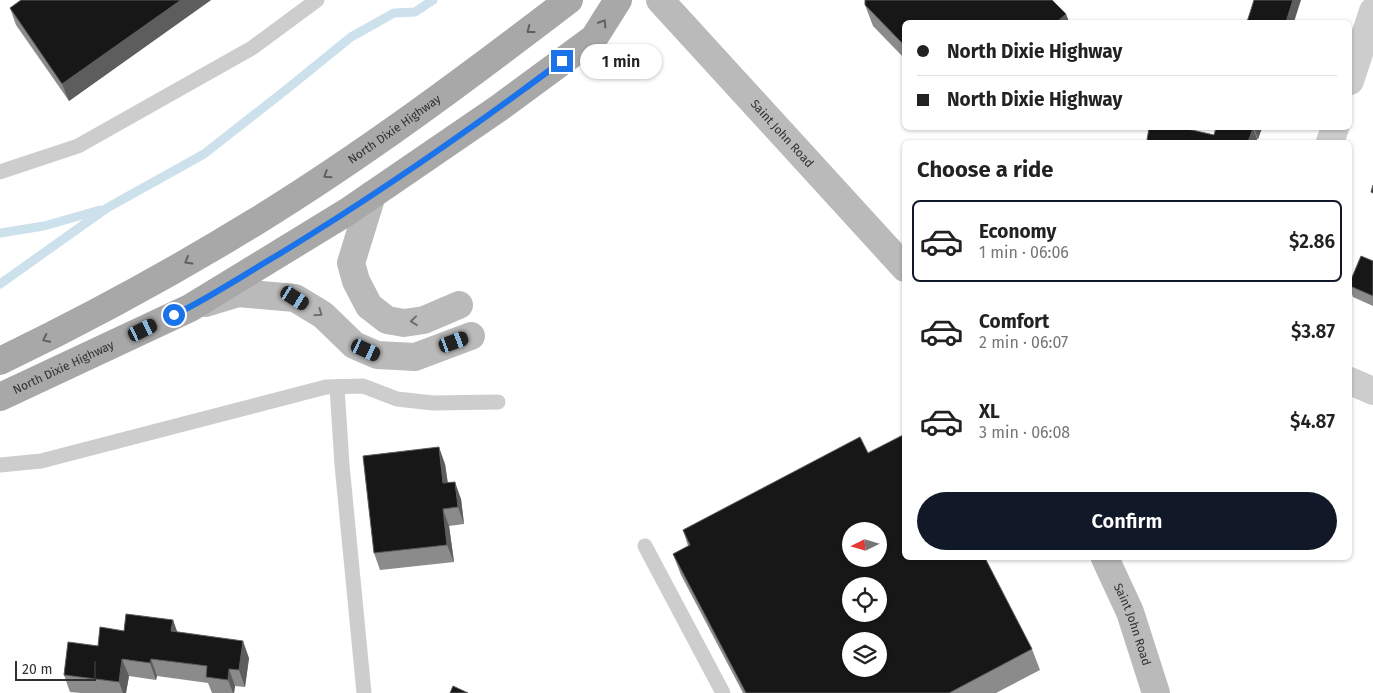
<!DOCTYPE html>
<meta charset="utf-8">
<style>
:root{--surface:#fff;--page:#f2f2f2;--text:#222;--muted:#767676;--line:#e0e0e0;--accent:#111827}
body{margin:0;font-family:"Fira Sans",sans-serif;background:var(--page);color:var(--text);height:100vh;display:flex;flex-direction:column;font-size:19px;white-space:nowrap}
*{box-sizing:border-box;margin:0}
p{font-size:16px;color:var(--muted)}
.icon{flex:none;width:28px;height:28px;fill:none;stroke:currentColor;stroke-width:2;stroke-linecap:round;stroke-linejoin:round}
.map{position:relative;flex:1;overflow:hidden}
.panel{position:absolute;left:902px;top:140px;width:450px;height:420px;display:flex;flex-direction:column;background:var(--surface);border-radius:8px;box-shadow:0 1px 4px #0004}
.panel>*{flex:none}
.banner{position:absolute;left:902px;top:20px;width:450px;height:110px;border-radius:8px;box-shadow:0 1px 4px #0004;display:grid;align-content:center;height:110px;padding:0 15px;background:var(--surface)}
.needle{width:32px;rotate:265deg}
.fabs{position:absolute;left:842px;top:522px;display:grid;gap:10px}
.fabs a{display:grid;place-items:center;width:45px;height:45px;border-radius:50%;background:var(--surface);box-shadow:0 1px 4px #0004;font-size:25px}
.scale{position:absolute;left:15px;bottom:12px;width:81px;box-sizing:border-box;padding-left:5px;border:2px solid #303030;border-top:0;font-size:14px;line-height:18px;white-space:nowrap;color:#303030;-webkit-text-stroke:4px #fff;paint-order:stroke}
.end{position:absolute;width:22px;height:22px;margin:-11px;border:6px solid #1a73e8;background:#fff;box-shadow:0 0 0 2px #fff}
.from{border-radius:50%}
.bubble{position:absolute;height:35px;border-radius:18px;background:var(--surface);box-shadow:0 1px 4px #0004;font-size:16px;font-weight:600;line-height:35px;text-align:center}
.car{position:absolute;width:15px;height:30px;margin:-15px -8px;border-radius:6px;box-shadow:0 0 4px 1px #0007;background:linear-gradient(#222 24%,#8ab4d8 0 40%,#222 0 76%,#8ab4d8 0 86%,#222 0)}
.banner b{display:flex;align-items:center;gap:18px;height:48px;font-size:19px}
.banner b+b{border-top:1px solid var(--line)}
.banner i{width:12px;height:12px;background:var(--text)}
ul{padding:0;list-style:none}
li{display:flex;align-items:center;gap:15px;height:82px;margin:0 10px 8px;padding:0 5px;border:2px solid transparent;border-radius:8px}
li div{flex:1}
li b{display:block;font-size:19px}
li em{font-style:normal;font-weight:600}
li.selected{border-color:var(--accent)}
li>.icon{width:45px;height:45px;stroke-width:1.5}
h2{padding:0 15px;font-size:22px;line-height:60px}
.button{display:flex;gap:10px;margin-top:auto;padding:10px 15px}
.button a{flex:1;height:58px;border-radius:30px;background:var(--accent);color:#fff;font-size:20px;font-weight:600;line-height:58px;text-align:center}
.map>svg:first-child{display:block}
.lines{fill:none;stroke-linecap:round;stroke-linejoin:round}
.stream{stroke:#cce1eb;stroke-width:9}
.lane{stroke:#cdcdcd;stroke-width:15}
.street{stroke:#cdcdcd;stroke-width:28}
.secondary{stroke:#bababa;stroke-width:28}
.primary{stroke:#a8a8a8;stroke-width:28}
.wall{fill:#8b8b8b}
.shaded-wall{fill:#5d5d5d}
.building{fill:#171717;stroke:#5d5d5d;fill-rule:evenodd}
.oneway{stroke:#606060}
.oneway2{stroke:#6e6e6e}
.route{stroke:#1a73e8;stroke-width:6}
.labels{text-anchor:middle;stroke-width:5;stroke-linejoin:round;paint-order:stroke}
.street-label{font-size:12px;fill:#303030;stroke:#fff}
</style>
<div class="map">
<svg width="1373" height="693" viewBox="0 0 1373 693">
<rect width="100%" height="100%" fill="#fff"/>
<g class="lines">
<g class="stream">
<polyline points="0,233 44,226 100,210"/>
<polyline points="0,284 107,208 204,154 287,89 351,37 394,13 415,12 433,0"/>
</g>
<g class="lane">
<polyline points="0,172 78,146 252,48 317,0"/>
<polyline points="337,387 342,465 364,693"/>
<polyline points="0,465 41,461 326,387 363,386 397,399 433,403 498,402"/>
<polyline points="645,546 723,693"/>
</g>
<g class="street">
<polyline points="1350,81 1373,11"/>
<polyline points="1330,142 1335,128"/>
<polyline points="1350,381 1373,391"/>
</g>
<g class="secondary">
<path id="s1" d="M660,0L905,268"/>
<polyline points="372,195 351,263 356,281 369,306 387,320 404,323 424,320 459,305"/>
<polyline points="205,303 238,293 295,298 323,315 354,345 377,355 415,357 471,336"/>
<path id="s2" d="M1105,558L1130,612L1156,693"/>
</g>
<g class="primary">
<path id="s3" d="M0,361C87,319 172,273 255,222C364,155 467,78 569,0"/>
<path id="s4" d="M0,397L190,308L347,212L499,108L594,38L618,0"/>
</g>
</g>
<g class="wall">
<polygon points="211,0 69,101 16,25 10,8"/>
<polygon points="865,5 1066,14 1069,22 905,22 905,59 873,26"/>
<polygon points="1216,128 1262,128 1258,139 1257,139 1256,142 1148,142 1147,140 1214,135"/>
<polygon points="1373,261 1373,306 1353,297 1350,289 1350,282"/>
<polygon points="868,453 1032,649 1040,670 996,693 743,693 681,575 673,554 688,546 683,530"/>
<polygon points="445,464 448,483 461,499 464,524 449,526 454,562 380,570 374,553"/>
<polygon points="173,620 177,632 249,658 245,687 235,686 234,693 212,693 208,683 157,676 156,680 129,676 126,693 81,693 70,692 64,675 98,646 124,631"/>
</g>
<g class="shaded-wall">
<polygon points="181,0 211,0 69,101 62,84"/>
<polygon points="1293,0 1301,0 1294,22 1286,22"/>
<polygon points="1066,14 1069,22 1057,22"/>
<polygon points="1253,128 1257,139 1256,142 1248,142"/>
<polygon points="1254,128 1262,128 1258,139"/>
<polygon points="439,447 445,464 450,500 443,483"/>
<polygon points="455,482 461,499 464,524 458,507"/>
<polygon points="443,509 449,526 454,562 447,545"/>
<polygon points="173,620 179,637 171,631"/>
<polygon points="243,641 249,658 245,687 239,670"/>
<polygon points="122,659 129,676 126,693 123,693 119,682"/>
<polygon points="151,659 157,676 156,680 150,663"/>
<polygon points="229,669 235,686 234,693 233,693 228,680"/>
</g>
<g class="building">
<polygon points="21,0 181,0 62,84 10,8"/>
<polygon points="865,0 1052,0 1066,14 1057,22 905,22 905,46 865,5"/>
<polygon points="1254,0 1293,0 1286,22 1247,22"/>
<polygon points="1149,128 1183,128 1214,135 1216,128 1253,128 1248,142 1159,142 1147,140"/>
<polygon points="1373,185 1373,193 1371,192"/>
<polygon points="1361,256 1373,261 1373,296 1350,286 1350,282"/>
<path d="M905,434V558H985L1032,649L949,693H746L673,554L690,545L683,530L860,437L868,453ZM851,531H879V559H851ZM851,586H879V614H851ZM851,641H879V669H851Z"/>
<polygon points="439,447 443,483 455,482 458,507 443,509 447,545 374,553 363,456"/>
<polygon points="126,614 173,620 171,631 243,641 239,670 229,669 228,680 206,677 207,666 151,659 150,663 122,659 119,682 64,675 68,642 98,646 100,627 124,631"/>
<polygon points="453,686 468,693 450,693"/>
</g>
<defs><path id="oneway-chevron" d="M-2-3.5L2.5 0L-2 3.5" fill="none" stroke-width="1.6" stroke-linecap="round" stroke-linejoin="round" transform="scale(1.25)"/></defs>
<g class="oneway">
<use href="#oneway-chevron" transform="translate(603 23) rotate(-58)"/>
<use href="#oneway-chevron" transform="translate(530 30) rotate(143)"/>
<use href="#oneway-chevron" transform="translate(327 175) rotate(147)"/>
<use href="#oneway-chevron" transform="translate(188 261) rotate(150)"/>
<use href="#oneway-chevron" transform="translate(46 339) rotate(154)"/>
</g>
<g class="oneway2">
<use href="#oneway-chevron" transform="translate(319 313) rotate(35)"/>
<use href="#oneway-chevron" transform="translate(414 321) rotate(174)"/>
</g>
<g class="lines">
<path class="route" d="M174,315C209,298 242,276 276,256C375,196 470,130 562,61"/>
</g>
<g class="labels">
<g class="street-label">
<text dy="4" stroke="none"><textPath href="#s3" startOffset="458">North Dixie Highway</textPath></text>
<text dy="4" stroke="none"><textPath href="#s1" startOffset="181">Saint John Road</textPath></text>
<text dy="4" stroke="none"><textPath href="#s4" startOffset="70">North Dixie Highway</textPath></text>
<text dy="4" stroke="none"><textPath href="#s2" startOffset="72">Saint John Road</textPath></text>
</g>
</g>
</svg>
<div class="fabs">
<a><svg class="needle" viewBox="-14 -14 28 28"><path d="M0-13l5 13h-10z" fill="#e53935"/><path d="M0 13l5-13h-10z" fill="#767676"/></svg></a>
<a><svg class="icon" aria-label="locate" viewBox="0 0 24 24"><circle cx="12" cy="12" r="6"/><path d="M12 2v4M12 18v4M2 12h4M18 12h4"/></svg></a>
<a><svg class="icon" aria-label="layers" viewBox="0 0 24 24"><path d="M12 4l9 5-9 5-9-5zM3 14l9 5 9-5"/></svg></a>
</div>
<div class="scale">20 m</div>
<i class="end from" style="left:174px;top:315px"></i>
<i class="end" style="left:562px;top:61px"></i>
<div class="bubble" style="left:580px;top:44px;width:82px">1 min</div>
<i class="car" style="left:295px;top:298px;rotate:122deg"></i>
<i class="car" style="left:143px;top:330px;rotate:64deg"></i>
<i class="car" style="left:454px;top:342px;rotate:70deg"></i>
<i class="car" style="left:366px;top:350px;rotate:115deg"></i>
<div class="banner">
<b><i class="from"></i>North Dixie Highway</b>
<b><i></i>North Dixie Highway</b>
</div>
<section class="panel">
<h2>Choose a ride</h2>
<ul>
<li class="selected"><svg class="icon" aria-label="car" viewBox="0 0 24 24"><path d="M5 17H2v-5l4-1 3-4h7l3 4 3 1v5h-3M9 17h6M6 11h13"/><circle cx="7" cy="17" r="2"/><circle cx="17" cy="17" r="2"/></svg><div><b>Economy</b><p>1 min · 06:06</p></div><em>$2.86</em></li>
<li><svg class="icon" aria-label="car" viewBox="0 0 24 24"><path d="M5 17H2v-5l4-1 3-4h7l3 4 3 1v5h-3M9 17h6M6 11h13"/><circle cx="7" cy="17" r="2"/><circle cx="17" cy="17" r="2"/></svg><div><b>Comfort</b><p>2 min · 06:07</p></div><em>$3.87</em></li>
<li><svg class="icon" aria-label="car" viewBox="0 0 24 24"><path d="M5 17H2v-5l4-1 3-4h7l3 4 3 1v5h-3M9 17h6M6 11h13"/><circle cx="7" cy="17" r="2"/><circle cx="17" cy="17" r="2"/></svg><div><b>XL</b><p>3 min · 06:08</p></div><em>$4.87</em></li>
</ul>
<div class="button"><a>Confirm</a></div>
</section>
</div>
